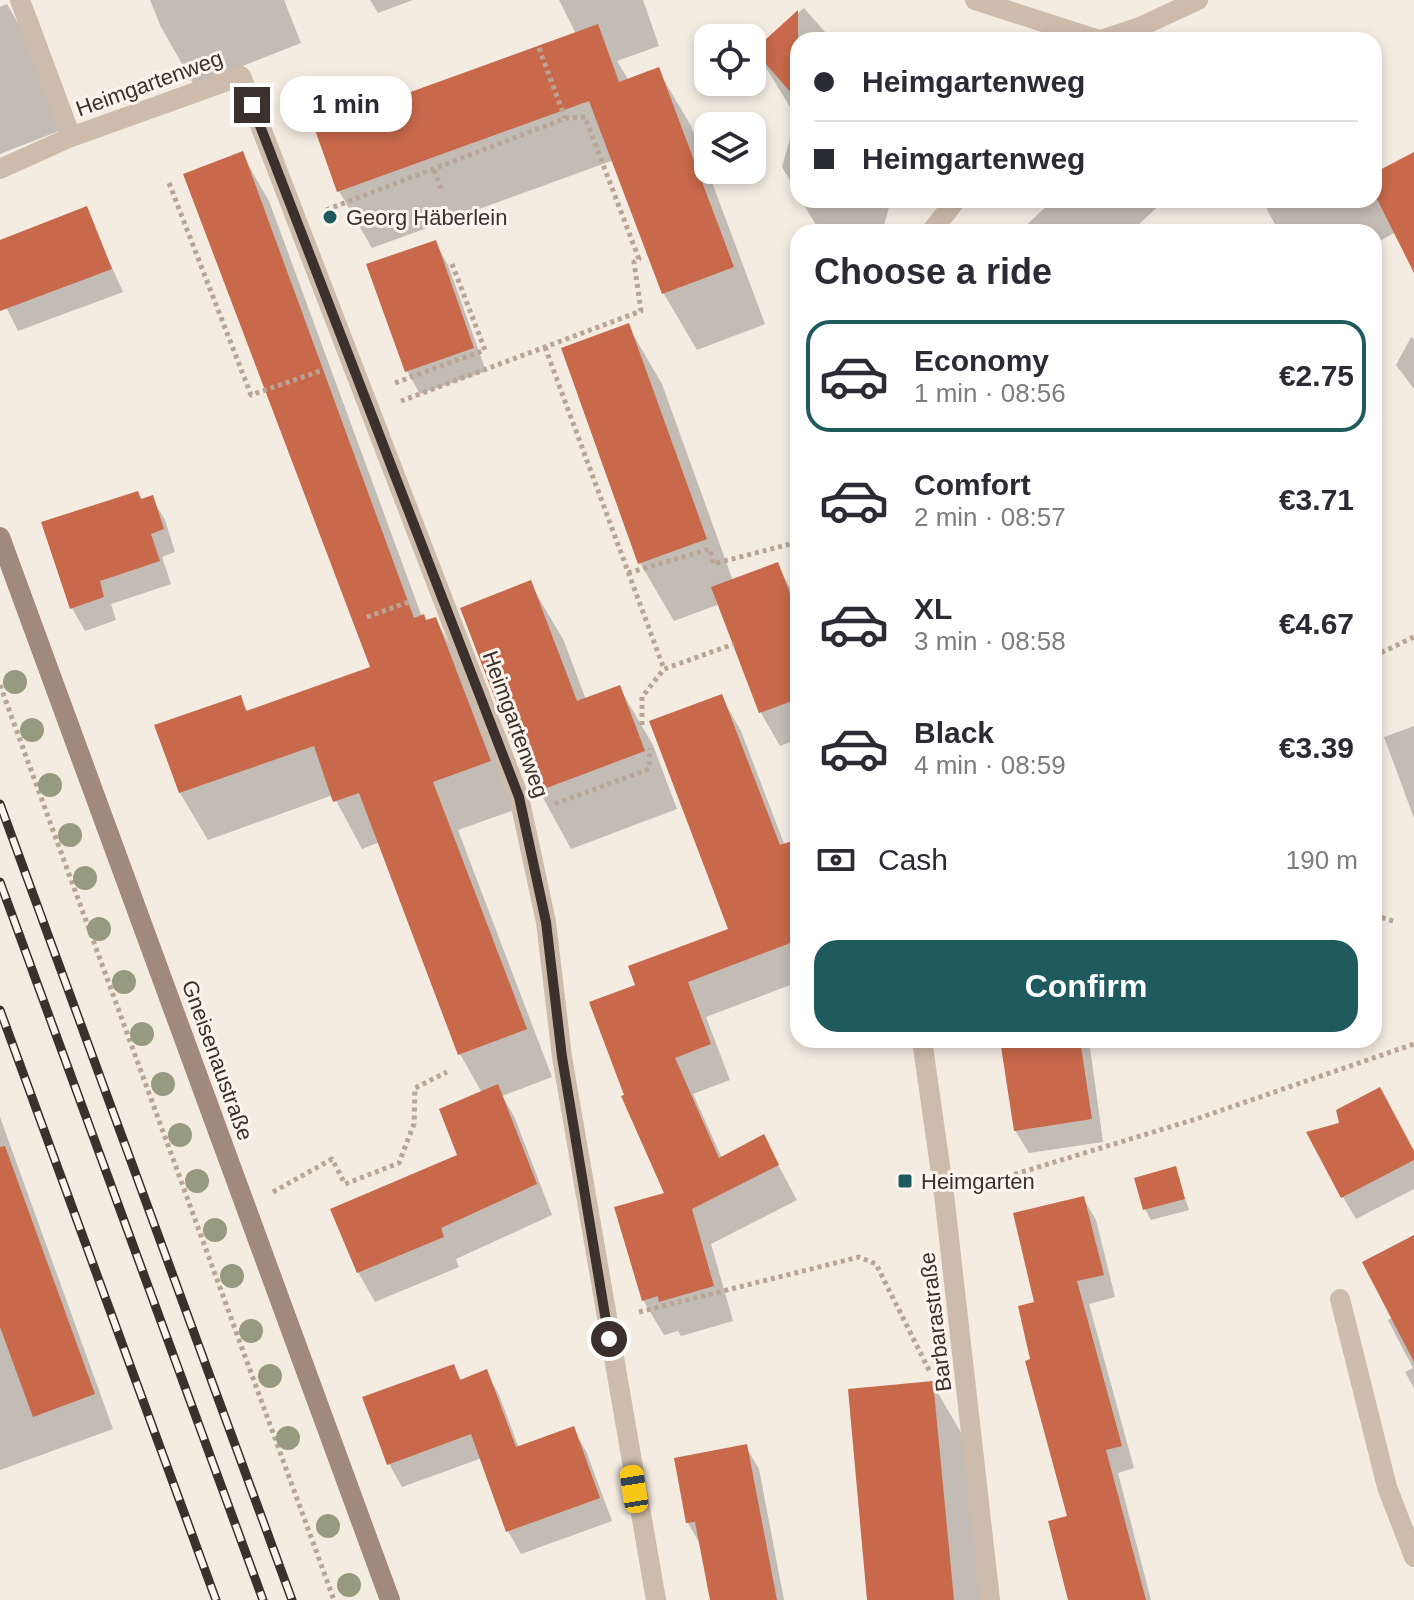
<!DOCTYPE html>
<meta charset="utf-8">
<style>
:root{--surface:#fff;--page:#f2f2f3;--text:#2b2b33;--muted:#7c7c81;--line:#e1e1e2;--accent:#1f5a5e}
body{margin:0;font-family:Arial,sans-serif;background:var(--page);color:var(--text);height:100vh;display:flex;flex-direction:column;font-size:30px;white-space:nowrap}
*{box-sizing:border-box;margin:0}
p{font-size:26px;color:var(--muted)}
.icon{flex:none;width:44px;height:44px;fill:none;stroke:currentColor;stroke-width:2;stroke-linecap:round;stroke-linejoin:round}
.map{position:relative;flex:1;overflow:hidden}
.panel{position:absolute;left:790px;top:224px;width:592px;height:824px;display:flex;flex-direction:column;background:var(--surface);border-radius:24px;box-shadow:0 4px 12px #0003}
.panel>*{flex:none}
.hud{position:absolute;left:790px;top:32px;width:592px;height:176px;border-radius:24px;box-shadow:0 4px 12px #0003;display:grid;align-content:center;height:176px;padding:0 24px;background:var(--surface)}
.buttons{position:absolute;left:694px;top:24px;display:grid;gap:16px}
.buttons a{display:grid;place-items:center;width:72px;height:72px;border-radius:16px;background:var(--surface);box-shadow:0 4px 12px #0003;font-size:40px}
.end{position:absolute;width:36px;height:36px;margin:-18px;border:10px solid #3b302b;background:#fff;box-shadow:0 0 0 4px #fff}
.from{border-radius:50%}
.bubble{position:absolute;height:56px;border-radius:24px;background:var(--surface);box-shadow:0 4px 12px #0003;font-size:26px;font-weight:600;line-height:56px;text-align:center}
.car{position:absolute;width:24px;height:48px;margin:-24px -12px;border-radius:10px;box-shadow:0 0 6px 2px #0007;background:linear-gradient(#f5c518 24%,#345 0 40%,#f5c518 0 76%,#345 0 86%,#f5c518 0)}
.hud b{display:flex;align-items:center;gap:28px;height:76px;font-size:30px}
.hud b+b{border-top:2px solid var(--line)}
.hud i{width:20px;height:20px;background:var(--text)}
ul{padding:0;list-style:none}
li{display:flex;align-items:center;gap:24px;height:112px;margin:0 16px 12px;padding:0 8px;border:4px solid transparent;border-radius:24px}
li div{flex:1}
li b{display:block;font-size:30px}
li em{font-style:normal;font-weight:600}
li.selected{border-color:var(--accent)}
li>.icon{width:72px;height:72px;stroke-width:1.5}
h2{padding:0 24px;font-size:36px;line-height:96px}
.pay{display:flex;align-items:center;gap:20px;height:88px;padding:0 24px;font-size:30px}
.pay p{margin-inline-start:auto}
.button{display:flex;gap:16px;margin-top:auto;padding:16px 24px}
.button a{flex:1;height:92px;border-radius:24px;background:var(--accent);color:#fff;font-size:32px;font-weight:600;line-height:92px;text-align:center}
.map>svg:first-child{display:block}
.shadow{fill:#0003}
.building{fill:#c8694b}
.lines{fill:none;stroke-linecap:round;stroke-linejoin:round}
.path{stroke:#b9a596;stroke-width:5;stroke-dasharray:4 4;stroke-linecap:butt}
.lane{stroke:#cdbbac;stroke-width:20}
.street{stroke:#cdbbac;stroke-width:20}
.secondary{stroke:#a18a7d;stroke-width:20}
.rail-casing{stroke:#3b302b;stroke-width:9}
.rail{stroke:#fbf5ee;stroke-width:6;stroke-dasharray:18;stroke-linecap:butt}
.tree{fill:#969b7f}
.route{stroke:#3b302b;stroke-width:10}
.poi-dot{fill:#1f5a5e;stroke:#fbf5ee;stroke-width:3}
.labels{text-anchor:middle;stroke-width:6;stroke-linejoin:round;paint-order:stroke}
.street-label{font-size:22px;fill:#3b302b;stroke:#fbf5ee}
.poi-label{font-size:22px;fill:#3b302b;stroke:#fbf5ee;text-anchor:start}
</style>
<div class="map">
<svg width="1414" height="1600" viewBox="0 0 1414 1600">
<rect width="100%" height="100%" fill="#f4ebe1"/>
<g class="shadow">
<polygon points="150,0 284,0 301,43 194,85 161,27"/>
<polygon points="370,0 413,0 378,13"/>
<polygon points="559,0 643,0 659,46 617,61 629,81 658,70 691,126 765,324 697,350 664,294 614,160 372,248 339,191 576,34"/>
<polygon points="7,4 40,62 64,129 0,154 0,7"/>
<polygon points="804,8 832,40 798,40 798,194 782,167 796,117 756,51"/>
<polygon points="242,154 269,201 422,617 426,622 435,619 462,666 517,809 458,830 552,1077 502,1096 514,1116 552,1215 456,1259 459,1267 375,1302 358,1272 460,1156 482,1093 460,1054 380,842 362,849 333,795 208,840 180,793 157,727 240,697 248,712 373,669"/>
<polygon points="1414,155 1414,222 1374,244 1374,232 1279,232 1262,200 1374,200 1374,175"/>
<polygon points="801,200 891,200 882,232 838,232 816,225"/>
<polygon points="1053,200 1165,200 1137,226 1141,232 1019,232"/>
<polygon points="86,209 123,292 18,331 0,295 0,242"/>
<polygon points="435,242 448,265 486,371 420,394 407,371"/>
<polygon points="628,326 662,384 733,581 777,564 796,598 798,739 780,746 761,713 720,604 674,621 640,563"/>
<polygon points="1411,337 1414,339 1414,389 1396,365"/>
<polygon points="152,498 165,520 175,552 162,557 171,584 111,604 116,620 85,631 72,608 141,501"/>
<polygon points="530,583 564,641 586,700 619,687 653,745 677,809 571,849 518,752"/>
<polygon points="721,696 741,731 785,846 798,845 798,982 706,1017 730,1080 693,1094 722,1158 763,1137 797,1200 711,1244 733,1321 681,1336 678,1331 664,1335 643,1300 666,1194 627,1096 638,986 730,930"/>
<polygon points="1414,726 1414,818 1384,737"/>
<polygon points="1002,1040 1089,1040 1103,1142 1029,1153 1015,1130"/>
<polygon points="1267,1040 1309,1040 1272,1048"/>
<polygon points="0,1117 113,1429 0,1470"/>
<polygon points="1341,1124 1414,1153 1414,1189 1356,1219 1343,1197"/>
<polygon points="1175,1169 1189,1210 1151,1220 1145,1209"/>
<polygon points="1083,1198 1096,1220 1115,1297 1089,1304 1134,1468 1118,1473 1151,1600 1071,1600 1069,1517 1033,1361 1036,1303"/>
<polygon points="1414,1237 1414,1388 1405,1372 1413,1368 1388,1320 1393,1317"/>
<polygon points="453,1366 462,1381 486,1372 499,1395 519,1448 573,1429 586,1451 612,1521 521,1554 508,1531 482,1458 402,1487 389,1464"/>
<polygon points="932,1383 966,1441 981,1600 868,1600"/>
<polygon points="746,1447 759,1469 784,1600 712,1600 701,1546 688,1523"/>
</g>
<g class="building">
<polygon points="798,10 798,101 754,50"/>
<polygon points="598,24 619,82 659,67 734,267 662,294 589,101 337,192 314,127"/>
<polygon points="243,151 414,618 424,614 426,620 436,617 491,761 433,782 527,1029 458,1055 359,793 333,802 314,746 179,793 154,725 241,695 246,711 370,667 183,174"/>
<polygon points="1414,152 1414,273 1374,193 1374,173"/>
<polygon points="87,206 112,269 0,311 0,240"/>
<polygon points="436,240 474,348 405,372 366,264"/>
<polygon points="629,323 707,539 638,564 561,348"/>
<polygon points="138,491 141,499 153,495 164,529 151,534 160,561 100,581 104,597 70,609 41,522"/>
<polygon points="778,562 798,615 798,699 759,713 711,587"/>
<polygon points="531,580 577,701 620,685 645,751 536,792 520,751 516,753 460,608"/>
<polygon points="722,694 780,845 798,839 798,940 688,982 711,1044 675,1058 719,1158 764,1134 779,1165 692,1209 714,1286 659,1302 658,1296 642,1301 614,1207 664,1193 621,1096 624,1095 589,1002 635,985 628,966 728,929 649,721"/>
<polygon points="1000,1040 1080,1040 1092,1119 1014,1131"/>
<polygon points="498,1084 537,1184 441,1228 444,1237 357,1273 330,1209 457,1155 439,1109"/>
<polygon points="1380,1087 1414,1151 1414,1160 1341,1198 1306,1132 1339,1123 1336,1110"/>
<polygon points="5,1146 95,1394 33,1417 0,1327 0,1147"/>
<polygon points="1176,1166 1185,1199 1143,1210 1134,1178"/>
<polygon points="1084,1196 1104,1275 1077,1281 1122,1446 1106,1450 1146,1600 1068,1600 1048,1521 1067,1516 1025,1361 1030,1359 1018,1306 1034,1302 1013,1213"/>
<polygon points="1414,1235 1414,1362 1362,1262"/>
<polygon points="454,1364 460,1380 487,1369 516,1447 574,1426 600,1498 506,1532 471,1434 387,1465 362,1397"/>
<polygon points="933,1381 954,1600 867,1600 848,1389"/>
<polygon points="747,1444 777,1600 710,1600 695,1522 686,1523 674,1458"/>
</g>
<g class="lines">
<g class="path">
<polyline points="539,48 565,118"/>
<polyline points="434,170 441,189"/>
<polyline points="169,183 251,395 320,371"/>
<polyline points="326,210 566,118 585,117 639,259 634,262 641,311 401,401"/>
<polyline points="545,347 664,669"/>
<polyline points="395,383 485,350 452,264"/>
<polyline points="628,573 710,549 713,564 794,543 798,531"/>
<polyline points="367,617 411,601"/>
<polyline points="1374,656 1414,637"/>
<polyline points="0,685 334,1600"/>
<polyline points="642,725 642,697 664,669 734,644"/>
<polyline points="555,804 649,769 650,748"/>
<polyline points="1374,915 1396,922"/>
<polyline points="976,1186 1196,1119 1414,1044"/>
<polyline points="273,1192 332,1159 345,1184 399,1163 414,1124 415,1088 447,1072"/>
<polyline points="639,1312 859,1257 876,1264 930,1372"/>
</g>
<polyline class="lane" points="20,0 71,137"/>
<g class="street">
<polyline points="975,0 1099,40"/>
<polyline points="1101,40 1140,27 1198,0"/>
<polyline points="0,169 71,137 241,76 519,797 546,922 562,1057 656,1600"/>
<polyline points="931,232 956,200"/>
<polyline points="922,1040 944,1194 990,1600"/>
<polyline points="1340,1299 1387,1487 1414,1557"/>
</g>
<polyline class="secondary" points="0,537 390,1600"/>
<defs>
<g id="rail">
<polyline points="0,804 292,1600"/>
<polyline points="0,882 263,1600"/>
<polyline points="0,1010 216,1600"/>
</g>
</defs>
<use href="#rail" class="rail-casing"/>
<use href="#rail" class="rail"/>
</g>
<g class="tree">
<circle cx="15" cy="682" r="12"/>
<circle cx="32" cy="730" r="12"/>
<circle cx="50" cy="785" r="12"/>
<circle cx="70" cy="835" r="12"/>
<circle cx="85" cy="878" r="12"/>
<circle cx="99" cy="929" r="12"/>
<circle cx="124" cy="982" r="12"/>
<circle cx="142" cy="1034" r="12"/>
<circle cx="163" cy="1084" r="12"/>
<circle cx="180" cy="1135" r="12"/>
<circle cx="197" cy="1181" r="12"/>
<circle cx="215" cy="1230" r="12"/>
<circle cx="232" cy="1276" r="12"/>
<circle cx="251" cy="1331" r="12"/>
<circle cx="270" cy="1376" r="12"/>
<circle cx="288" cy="1438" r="12"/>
<circle cx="328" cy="1526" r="12"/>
<circle cx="349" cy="1585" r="12"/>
</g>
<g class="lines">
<polyline class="route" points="252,105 519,797 546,922 562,1057 609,1339"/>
</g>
<g class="poi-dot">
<circle cx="330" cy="217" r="8"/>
<rect x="897" y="1173" width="16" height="16" rx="4"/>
</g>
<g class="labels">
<g class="street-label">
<text transform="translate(149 83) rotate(-20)" y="8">Heimgartenweg</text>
<text transform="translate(516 724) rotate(70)" y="8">Heimgartenweg</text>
<text transform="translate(218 1060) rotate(70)" y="8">Gneisenaustraße</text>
<text transform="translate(935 1322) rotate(-97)" y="8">Barbarastraße</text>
</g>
<g class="poi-label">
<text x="346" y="225">Georg Häberlein</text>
<text x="921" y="1189">Heimgarten</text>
</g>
</g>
</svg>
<div class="buttons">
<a><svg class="icon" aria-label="locate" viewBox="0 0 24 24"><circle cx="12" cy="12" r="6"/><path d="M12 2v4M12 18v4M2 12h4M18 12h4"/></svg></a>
<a><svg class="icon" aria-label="layers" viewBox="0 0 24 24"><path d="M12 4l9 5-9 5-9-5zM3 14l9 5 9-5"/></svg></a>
</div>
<i class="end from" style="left:609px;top:1339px"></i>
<i class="end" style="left:252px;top:105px"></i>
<div class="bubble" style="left:280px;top:76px;width:132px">1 min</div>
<i class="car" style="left:634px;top:1489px;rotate:351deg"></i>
<div class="hud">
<b><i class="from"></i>Heimgartenweg</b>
<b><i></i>Heimgartenweg</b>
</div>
<section class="panel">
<h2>Choose a ride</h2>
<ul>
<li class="selected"><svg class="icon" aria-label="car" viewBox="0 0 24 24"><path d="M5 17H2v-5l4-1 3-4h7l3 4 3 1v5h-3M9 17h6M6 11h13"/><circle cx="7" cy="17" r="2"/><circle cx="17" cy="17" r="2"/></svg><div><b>Economy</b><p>1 min · 08:56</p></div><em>€2.75</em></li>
<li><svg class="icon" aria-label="car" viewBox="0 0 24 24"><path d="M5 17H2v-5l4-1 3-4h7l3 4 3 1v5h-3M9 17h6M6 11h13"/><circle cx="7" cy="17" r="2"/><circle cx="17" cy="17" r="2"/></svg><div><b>Comfort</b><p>2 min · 08:57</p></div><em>€3.71</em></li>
<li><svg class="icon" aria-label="car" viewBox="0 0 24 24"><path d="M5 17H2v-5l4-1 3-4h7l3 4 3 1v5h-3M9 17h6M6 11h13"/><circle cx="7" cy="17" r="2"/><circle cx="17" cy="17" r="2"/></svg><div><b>XL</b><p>3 min · 08:58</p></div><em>€4.67</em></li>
<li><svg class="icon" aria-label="car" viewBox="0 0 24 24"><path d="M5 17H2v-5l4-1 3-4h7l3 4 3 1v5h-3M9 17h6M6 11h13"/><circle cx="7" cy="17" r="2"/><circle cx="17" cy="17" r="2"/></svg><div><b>Black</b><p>4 min · 08:59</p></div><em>€3.39</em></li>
</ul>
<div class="pay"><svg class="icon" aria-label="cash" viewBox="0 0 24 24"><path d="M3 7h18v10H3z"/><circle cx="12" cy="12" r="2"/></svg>Cash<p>190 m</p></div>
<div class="button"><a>Confirm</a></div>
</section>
</div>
